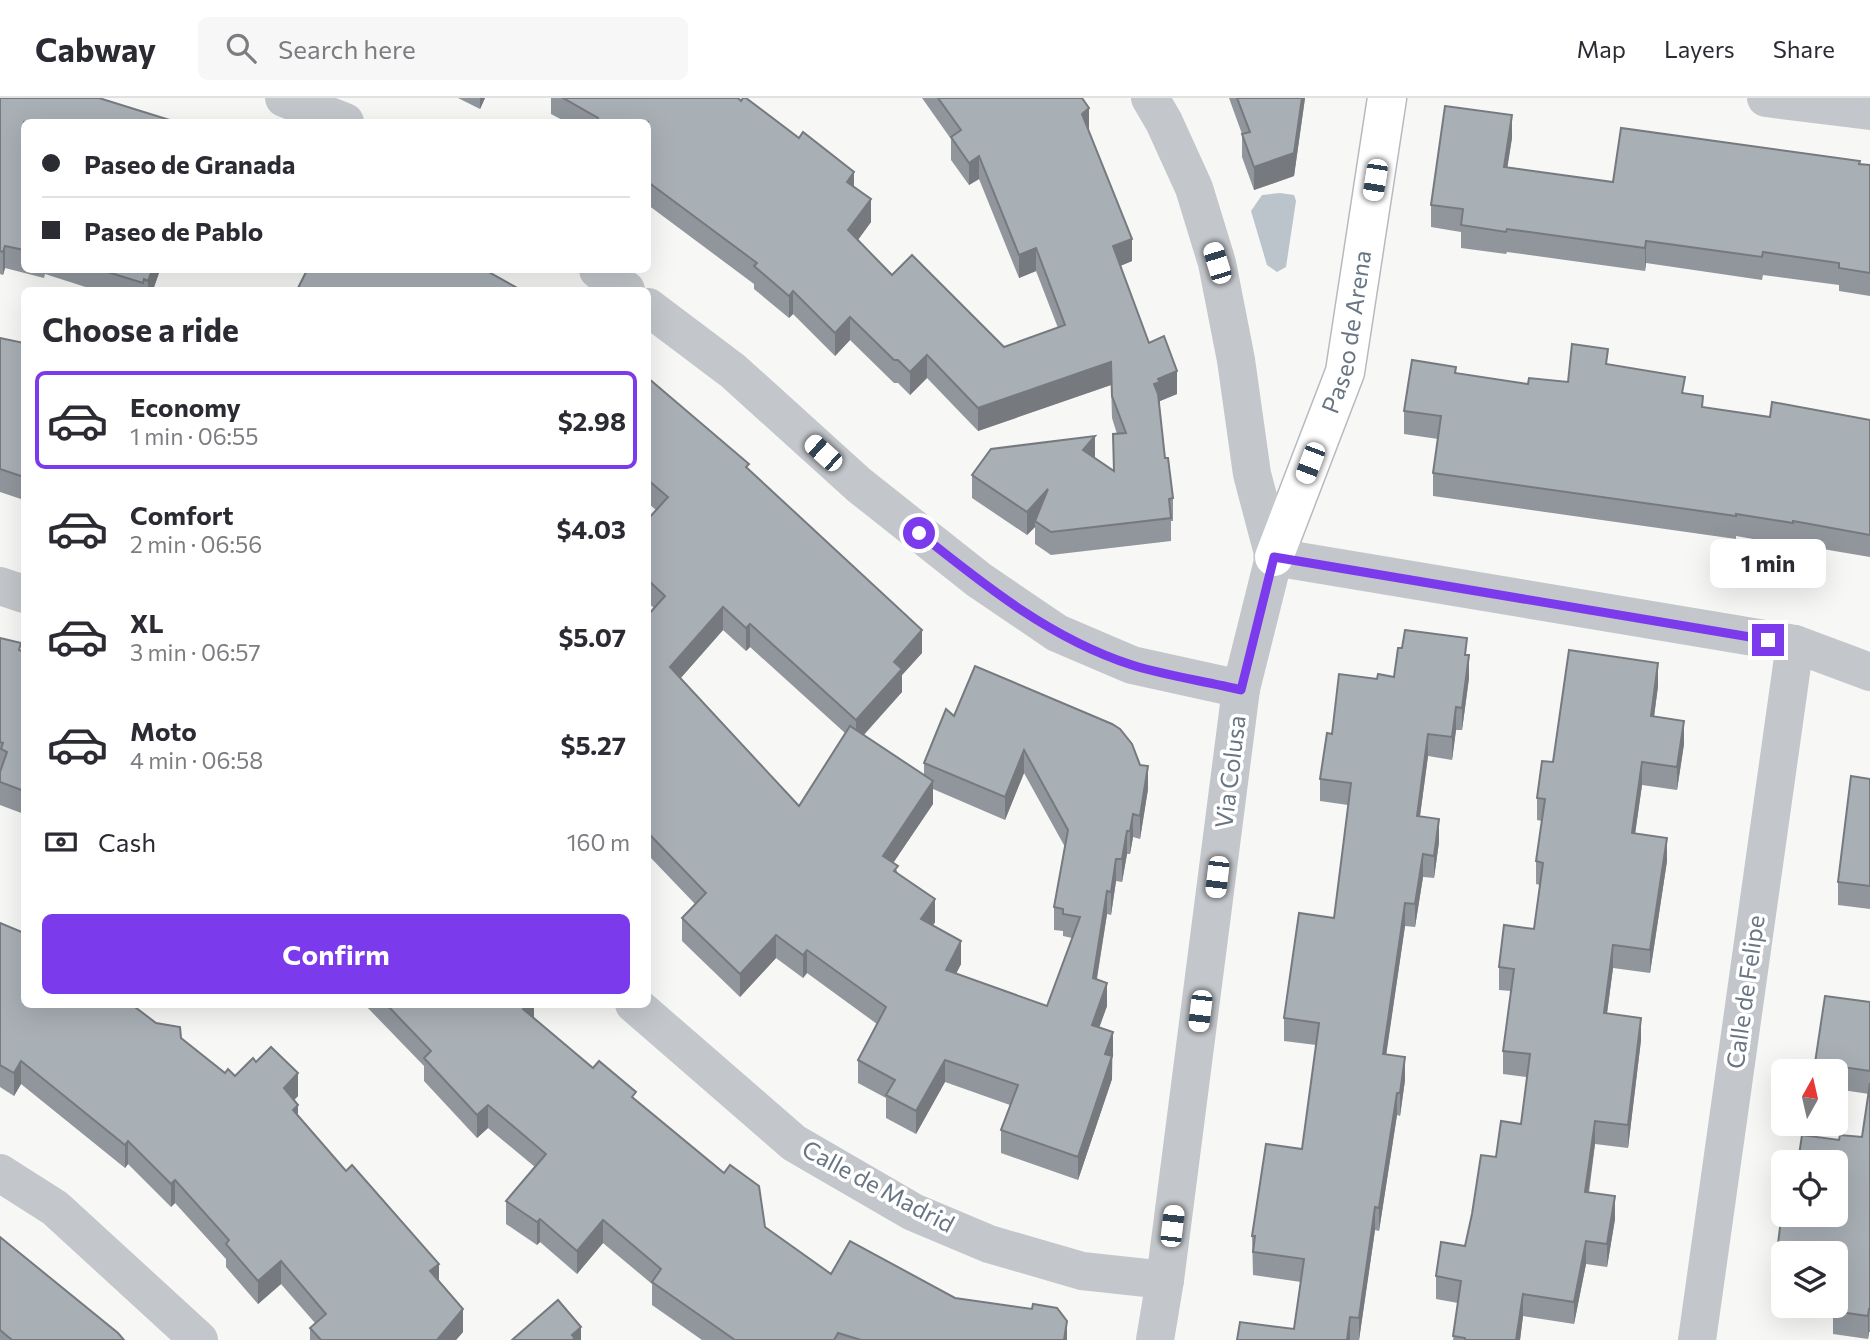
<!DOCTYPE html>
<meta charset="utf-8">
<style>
:root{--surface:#fff;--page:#f7f7f7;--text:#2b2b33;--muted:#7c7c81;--line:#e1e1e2;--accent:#7c3aed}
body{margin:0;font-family:Commissioner,sans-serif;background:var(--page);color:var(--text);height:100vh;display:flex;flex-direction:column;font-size:26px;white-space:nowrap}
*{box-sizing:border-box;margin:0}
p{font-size:23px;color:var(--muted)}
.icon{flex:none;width:38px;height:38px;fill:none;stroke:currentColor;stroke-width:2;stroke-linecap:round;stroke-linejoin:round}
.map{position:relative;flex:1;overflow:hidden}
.panel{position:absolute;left:21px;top:189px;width:630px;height:721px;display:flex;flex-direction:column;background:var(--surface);border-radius:10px;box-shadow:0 7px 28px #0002}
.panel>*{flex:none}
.guide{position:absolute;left:21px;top:21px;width:630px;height:154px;border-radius:10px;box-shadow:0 7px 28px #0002;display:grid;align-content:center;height:154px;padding:0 21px;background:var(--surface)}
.needle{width:46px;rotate:8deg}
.buttons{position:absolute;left:1771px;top:961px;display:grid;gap:14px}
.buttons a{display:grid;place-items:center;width:77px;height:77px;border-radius:10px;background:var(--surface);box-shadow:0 7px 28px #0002;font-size:35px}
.end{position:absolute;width:32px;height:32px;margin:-16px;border:9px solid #7c3aed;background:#fff;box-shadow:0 0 0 4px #fff}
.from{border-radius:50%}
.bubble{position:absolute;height:49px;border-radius:10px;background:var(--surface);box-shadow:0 7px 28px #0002;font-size:23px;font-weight:700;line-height:49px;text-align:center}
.car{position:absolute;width:21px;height:42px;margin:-21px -10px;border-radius:9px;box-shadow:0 0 5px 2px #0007;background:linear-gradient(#fff 24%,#345 0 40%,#fff 0 76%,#345 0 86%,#fff 0)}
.guide b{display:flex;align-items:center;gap:24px;height:66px;font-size:26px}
.guide b+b{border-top:2px solid var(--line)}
.guide i{width:18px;height:18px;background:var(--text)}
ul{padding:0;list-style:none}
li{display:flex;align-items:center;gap:21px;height:98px;margin:0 14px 10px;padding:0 7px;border:4px solid transparent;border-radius:10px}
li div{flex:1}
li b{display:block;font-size:26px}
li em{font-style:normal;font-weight:700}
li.current{border-color:var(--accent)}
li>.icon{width:63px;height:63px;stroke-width:1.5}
h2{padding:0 21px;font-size:32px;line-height:84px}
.pay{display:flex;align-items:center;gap:18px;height:77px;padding:0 21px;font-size:26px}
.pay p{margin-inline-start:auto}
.primary-button{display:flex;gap:14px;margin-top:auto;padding:14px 21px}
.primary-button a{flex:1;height:80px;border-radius:10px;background:var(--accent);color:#fff;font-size:28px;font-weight:700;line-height:80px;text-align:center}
header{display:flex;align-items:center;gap:42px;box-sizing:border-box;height:98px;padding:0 35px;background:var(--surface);border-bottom:2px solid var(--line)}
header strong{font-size:33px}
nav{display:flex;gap:38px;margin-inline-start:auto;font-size:24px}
.search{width:490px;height:63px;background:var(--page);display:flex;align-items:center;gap:18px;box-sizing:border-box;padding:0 24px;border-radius:10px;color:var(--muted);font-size:26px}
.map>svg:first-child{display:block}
.water{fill:#bbc4ca}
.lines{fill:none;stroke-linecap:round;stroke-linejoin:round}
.secondary-casing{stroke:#b6babe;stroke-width:41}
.street{stroke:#c3c6ca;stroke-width:38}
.secondary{stroke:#fff;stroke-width:38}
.wall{fill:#90969c;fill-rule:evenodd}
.shaded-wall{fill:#767a7f}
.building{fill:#a8afb5;stroke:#767a7f;stroke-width:2}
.route{stroke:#7c3aed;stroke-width:9}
.labels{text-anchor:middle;stroke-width:7;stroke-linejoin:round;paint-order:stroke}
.street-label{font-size:24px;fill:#687583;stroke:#fff}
</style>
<header>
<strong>Cabway</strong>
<div class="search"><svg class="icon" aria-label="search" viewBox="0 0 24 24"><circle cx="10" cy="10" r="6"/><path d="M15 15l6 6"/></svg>Search here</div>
<nav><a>Map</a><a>Layers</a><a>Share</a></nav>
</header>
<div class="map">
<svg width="1870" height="1242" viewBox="0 0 1870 1242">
<rect width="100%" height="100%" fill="#f7f7f5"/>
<polygon class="water" points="1280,95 1294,97 1296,103 1286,169 1277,174 1267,167 1251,113 1262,97"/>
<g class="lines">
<defs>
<g id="secondary">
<path id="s1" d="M1274,459L1345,274L1387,0"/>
</g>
</defs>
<use href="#secondary" class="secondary-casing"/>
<g class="street">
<polyline points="284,0 345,24"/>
<polyline points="1150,0 1164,24 1194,90 1217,165 1236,262 1252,376 1274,459 1241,591 1165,1182 1155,1242"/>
<polyline points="1766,0 1870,13"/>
<polyline points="598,172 626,192"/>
<polyline points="648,209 733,273 859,387 979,482 1057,535 1132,567 1241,591"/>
<polyline points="1274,459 1795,546 1870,574"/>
<polyline points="0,488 24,496"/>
<polyline points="634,906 794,1045 913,1114 989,1146 1082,1173 1165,1182"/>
<polyline points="0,1075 55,1110 199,1242"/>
<polyline points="1697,1242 1795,546"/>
</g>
<use href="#secondary" class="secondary"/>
</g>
<g class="wall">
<polygon points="0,0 24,24 24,172 160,172 153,192 95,192 45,176 44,180 5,170 3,177 0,176"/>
<polygon points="458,0 485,0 480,11"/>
<polygon points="551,0 738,0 854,89 871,124 858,142 892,177 1004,249 1058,230 1036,173 1019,180 979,81 969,87 951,62 951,41 922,0 1082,0 1089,33 1132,163 1120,168 1149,245 1177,296 1160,303 1159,307 1165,360 1173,400 1173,423 1171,423 1171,443 1051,457 1035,446 1035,429 1027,437 972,400 972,377 1095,360 1113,373 1113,336 1117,336 1112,320 1111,287 978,333 927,280 910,297 898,285 894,285 850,242 835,258 793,216 789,220 754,191 754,186 648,107 648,24 566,24 551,16"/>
<polygon points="1229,0 1305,0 1294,78 1254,92 1242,59 1242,36"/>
<polygon points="1512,40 1507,69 1613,84 1860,66 1870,67 1870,198 1839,193 1839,187 1763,177 1762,182 1646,165 1645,173 1507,154 1506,156 1461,150 1461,134 1431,129 1431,107"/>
<polygon points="0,240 24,245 24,402 0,394"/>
<polygon points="1608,266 1685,295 1703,309 1770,319 1870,322 1870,459 1793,446 1793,448 1736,438 1736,441 1433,398 1433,375 1438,341 1404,336 1404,313 1456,275 1528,286 1568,284"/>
<path d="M648,280L749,372L922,555L902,577V594L864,637L924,677V665L954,618L1148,691L1140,741L1133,739L1130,756H1127L1122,784L1116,783L1111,817L1107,816L1097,881L1107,908L1099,929L1113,934L1112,981L1078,1082L1001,1055V1032L1010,1007L945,984L916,1036L886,1020V1000L858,985V962L877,926L807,875L803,880L776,860L740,899L682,843V820L695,806L651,760L648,764V517L654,510L648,505V421L656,412L648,405ZM723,532L746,553L750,549L845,635L799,708L680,581ZM1024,675L1065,749L1054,809V832L1063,833V838L1072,840L1047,908L956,876L961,866L933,828L935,824L898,775L893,765L933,706V691L1005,722Z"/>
<polygon points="0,540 24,554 24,716 0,707"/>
<polygon points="1467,557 1469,580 1462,632 1456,632 1452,662 1428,658 1420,718 1439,744 1434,780 1423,779 1415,829 1405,828 1386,956 1405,982 1400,1018 1397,1017 1379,1133 1375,1132 1359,1242 1237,1242 1294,1231 1301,1184 1253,1177 1252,1138 1302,1051 1316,947 1284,943 1284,920 1334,820 1348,707 1320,703 1320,681 1332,636 1377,581 1394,579"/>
<polygon points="1658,588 1654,619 1684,646 1677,692 1642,687 1635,735 1667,763 1650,875 1613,870 1607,915 1641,942 1628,1050 1595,1046 1589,1095 1615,1121 1607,1169 1586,1166 1574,1226 1523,1218 1520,1242 1453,1242 1458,1205 1436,1201 1436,1178 1465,1148 1496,1059 1521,1026 1527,979 1503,976 1503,953 1511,893 1499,892 1499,869 1534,831 1540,787 1536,786 1536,763 1542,723 1537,722 1537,700"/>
<polygon points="1870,681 1870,811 1838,807 1838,784"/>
<polygon points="0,825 181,940 225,975 298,998 294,1002 298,1018 439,1183 463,1234 456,1242 310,1242 310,1230 315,1225 281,1186 258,1206 226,1169 226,1161 175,1105 171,1109 128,1066 125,1070 21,986 14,998 0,989"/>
<polygon points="1870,904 1870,1234 1869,1234 1868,1241 1833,1236 1833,1213 1836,1208 1836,1155 1783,1155 1783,1178 1777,1177 1777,1154 1783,1116 1839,1042 1862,1039 1869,996 1836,991 1836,973 1815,973 1815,965"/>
<polygon points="364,906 534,906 534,920 593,970 636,1002 765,1129 831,1176 955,1200 1067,1242 702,1242 652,1207 652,1186 603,1145 577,1176 540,1144 537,1147 506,1126 506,1103 535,1069 488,1030 477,1040 424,983 424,968"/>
<polygon points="0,1139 124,1242 0,1242"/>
</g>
<g class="shaded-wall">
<polygon points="480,0 485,0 480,11"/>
<polygon points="1302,0 1305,0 1294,78 1254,92 1254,69"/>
<polygon points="1089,10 1089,33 1082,16"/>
<polygon points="1512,17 1512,40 1504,91 1504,69"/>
<polygon points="979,58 979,81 969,87 969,65"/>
<polygon points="854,74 854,97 847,84"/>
<polygon points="871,101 871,124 848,155 848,132"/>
<polygon points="1132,141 1132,163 1113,171 1113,148"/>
<polygon points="1646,143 1646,165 1645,173 1645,150"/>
<polygon points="5,148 5,170 3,177 3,154"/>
<polygon points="1036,150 1036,173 1019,180 1019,157"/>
<polygon points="152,172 160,172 153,192 148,192 148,183"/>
<polygon points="793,193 793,216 789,220 789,198"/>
<polygon points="850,219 850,242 835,258 835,235"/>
<polygon points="927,257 927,280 910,297 910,274"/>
<polygon points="1111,264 1111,287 978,333 978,310"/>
<polygon points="1177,273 1177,296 1160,303 1160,307 1154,309 1154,286 1158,281"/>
<polygon points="1095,338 1095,361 1083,352"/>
<polygon points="1048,391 1035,423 1035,429 1027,437 1027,414"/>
<polygon points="723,509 723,532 670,592 670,569"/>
<polygon points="750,526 750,549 746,553 746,530"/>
<polygon points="922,532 922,555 902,577 902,594 856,645 856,622 894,564"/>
<polygon points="1469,557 1469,580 1462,632 1462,610"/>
<polygon points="1658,565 1658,588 1651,641 1651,618"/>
<polygon points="1456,609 1456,632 1452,662 1452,639"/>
<polygon points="1684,623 1684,646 1677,692 1677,669"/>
<polygon points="1428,636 1428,658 1417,740 1417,718"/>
<polygon points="1024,652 1024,675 1005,722 1005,699"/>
<polygon points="1642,664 1642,687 1632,758 1632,735"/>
<polygon points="1148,668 1148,691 1140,741 1140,718"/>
<polygon points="933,683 933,706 883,780 883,758"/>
<polygon points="1133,716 1133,739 1130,756 1130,733"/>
<polygon points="1439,721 1439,744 1434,780 1434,758"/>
<polygon points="1127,733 1127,756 1122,784 1122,761"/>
<polygon points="651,738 651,760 648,764 648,741"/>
<polygon points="1667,740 1667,763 1650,875 1650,852"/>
<polygon points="1423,756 1423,779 1415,829 1415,806"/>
<polygon points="1116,761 1116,783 1111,817 1111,794"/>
<polygon points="1107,793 1107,816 1093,903 1093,880"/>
<polygon points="935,801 935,824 921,844 921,821"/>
<polygon points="1405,805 1405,828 1383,979 1383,956"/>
<polygon points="776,837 776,860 740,899 740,876"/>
<polygon points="961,843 961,866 946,895 946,872"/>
<polygon points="1613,847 1613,870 1604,938 1604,915"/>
<polygon points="807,852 807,875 803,880 803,857"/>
<polygon points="1107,885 1107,908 1092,950 1092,927"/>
<polygon points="527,906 534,906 534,923 523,911"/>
<polygon points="1641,920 1641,942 1628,1050 1628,1027"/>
<polygon points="1113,934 1113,957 1105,979 1105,956"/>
<polygon points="1112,958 1112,981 1078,1082 1078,1059"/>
<polygon points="1405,959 1405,982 1400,1018 1400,995"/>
<polygon points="945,962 945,984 916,1036 916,1013"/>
<polygon points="21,963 21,986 14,998 14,975"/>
<polygon points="298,975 298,998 284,1013 284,990"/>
<polygon points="1397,995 1397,1017 1379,1133 1379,1110"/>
<polygon points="298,1007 298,1030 293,1012"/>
<polygon points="488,1007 488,1030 477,1040 477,1017"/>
<polygon points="1595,1023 1595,1046 1585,1117 1585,1094"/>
<polygon points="128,1043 128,1066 125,1070 125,1047"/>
<polygon points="175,1082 175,1105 171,1109 171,1086"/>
<polygon points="1615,1098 1615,1121 1607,1169 1607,1146"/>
<polygon points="1375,1109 1375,1132 1359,1242 1359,1220"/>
<polygon points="540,1121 540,1144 537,1147 537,1124"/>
<polygon points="603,1122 603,1145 577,1176 577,1153"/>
<polygon points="1586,1143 1586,1166 1574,1226 1574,1204"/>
<polygon points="281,1163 281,1186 258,1206 258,1183"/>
<polygon points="439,1166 439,1189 430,1173"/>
<polygon points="1523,1196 1523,1218 1520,1242 1516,1242"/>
<polygon points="463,1211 463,1234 456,1242 437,1242"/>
<polygon points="1869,1211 1869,1234 1868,1241 1868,1218"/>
<polygon points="1350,1219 1350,1242 1347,1242"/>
<polygon points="1067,1223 1067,1242 1064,1242"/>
<polygon points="581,1229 581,1242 572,1242 572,1237"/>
</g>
<g class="building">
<polygon points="0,0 99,0 176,24 24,24 24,152 5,148 3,154 0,153"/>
<polygon points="563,0 738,0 741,3 743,0 746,0 799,40 803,34 854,74 847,84 871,101 848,132 892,177 912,157 1004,249 1065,227 1036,150 1019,157 979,58 969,65 951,39 961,32 938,0 1082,0 1089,10 1082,16 1132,141 1113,148 1149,245 1164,238 1177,273 1158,281 1160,284 1154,286 1158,296 1165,360 1168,360 1173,400 1169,401 1171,420 1051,434 1035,423 1048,391 1027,414 972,377 991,351 1095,338 1083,352 1114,373 1113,336 1126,335 1112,298 1111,264 978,310 927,257 910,274 898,262 894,262 850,219 835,235 793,193 789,198 754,168 757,165 648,84 648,24 596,24 598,20"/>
<polygon points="1237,0 1302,0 1294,55 1254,69 1242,36 1250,34"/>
<polygon points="1445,8 1512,17 1504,69 1613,84 1621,30 1860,63 1859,66 1870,67 1870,175 1839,170 1839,165 1763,154 1762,159 1646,143 1645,150 1507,131 1506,134 1461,127 1463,111 1431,107"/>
<polygon points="101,172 152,172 148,183 144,181 143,185"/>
<polygon points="307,172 485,172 521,192 297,192"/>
<polygon points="0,240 24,245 24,379 0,371"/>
<polygon points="1572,246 1608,251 1606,266 1685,279 1682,295 1703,298 1702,309 1770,319 1772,304 1870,322 1870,437 1793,423 1793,425 1736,416 1736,418 1433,375 1441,318 1404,313 1412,262 1456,269 1455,275 1528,286 1529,280 1568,284"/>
<polygon points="648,280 749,366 746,369 922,532 894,564 902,571 856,622 750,526 746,530 723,509 670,569 799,708 850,628 933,683 883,758 898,768 894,773 935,801 921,821 961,843 946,872 1047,908 1080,819 1063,816 1063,811 1054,809 1068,732 1024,652 1005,699 924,665 946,611 954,618 975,568 1112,626 1120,631 1132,646 1140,667 1148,668 1140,718 1133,716 1130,733 1127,733 1122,761 1116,761 1111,794 1107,793 1093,880 1107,885 1092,927 1113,934 1105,956 1112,958 1078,1059 1001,1032 1018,987 945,962 916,1013 886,997 895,982 858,962 886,909 807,852 803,857 776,837 740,876 682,820 706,795 651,738 648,741 648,517 665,498 648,482 648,421 668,399 648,382"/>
<polygon points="1405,532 1467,540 1465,557 1469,557 1462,610 1456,609 1452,639 1428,636 1417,718 1439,721 1434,758 1423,756 1415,806 1405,805 1383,956 1405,959 1400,995 1397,995 1379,1110 1375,1109 1359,1220 1350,1219 1347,1242 1237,1242 1240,1224 1294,1231 1304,1161 1253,1154 1255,1138 1252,1138 1266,1046 1302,1051 1319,925 1284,920 1299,815 1334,820 1351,685 1320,681 1327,635 1332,636 1339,576 1377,581 1378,576 1394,579 1398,550 1402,550"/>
<polygon points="0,540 21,545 19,552 24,554 24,693 0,684 0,674 7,654 1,651 3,645 0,644"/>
<polygon points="1569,552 1658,565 1651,618 1684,623 1677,669 1642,664 1632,735 1667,740 1650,852 1613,847 1604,915 1641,920 1628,1027 1595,1023 1585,1094 1615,1098 1607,1146 1586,1143 1574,1204 1523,1196 1516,1242 1465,1242 1465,1240 1453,1238 1461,1183 1436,1178 1441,1144 1465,1148 1472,1116 1481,1057 1496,1059 1501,1023 1521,1026 1530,956 1503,953 1514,871 1499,869 1504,827 1534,831 1543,765 1536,763 1545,701 1537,700 1542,663 1553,664"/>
<polygon points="1851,678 1870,681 1870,788 1838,784"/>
<polygon points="0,825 24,835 24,833 24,906 131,906 156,925 180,929 181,940 225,975 228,971 235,978 253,960 256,964 271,949 298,975 284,990 298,1007 293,1012 346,1073 352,1067 439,1166 430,1173 463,1211 437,1242 321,1242 310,1230 326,1216 281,1163 258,1183 226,1146 229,1142 175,1082 171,1086 128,1043 125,1047 21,963 14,975 0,967"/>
<polygon points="1825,898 1870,904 1870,973 1815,965"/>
<polygon points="386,906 527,906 523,911 593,970 599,963 636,994 632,999 724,1075 730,1067 759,1088 765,1129 831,1176 850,1143 955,1200 1032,1211 1033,1206 1057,1210 1067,1223 1064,1242 861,1242 838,1235 834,1242 735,1242 652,1184 661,1171 603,1122 577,1153 540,1121 537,1124 506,1103 546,1056 488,1007 477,1017 424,960 431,953"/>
<polygon points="1870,985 1870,1211 1869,1211 1868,1218 1833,1213 1833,1208 1836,1208 1836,1188 1839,1164 1836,1163 1836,1155 1785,1155 1777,1154 1783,1105 1783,1116 1836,1116 1836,1064 1798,1064 1802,1037 1839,1042 1840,1037 1862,1039"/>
<polygon points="0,1139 118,1235 124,1242 12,1242 0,1232"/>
<polygon points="558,1202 581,1229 572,1237 575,1240 572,1242 512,1242"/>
</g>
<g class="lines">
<path class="route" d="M919,435C984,487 1051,541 1132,567C1167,578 1205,583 1241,592L1274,459L1768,542"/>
</g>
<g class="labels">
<g class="street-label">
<text dy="8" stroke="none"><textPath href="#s1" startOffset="238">Paseo de Arena</textPath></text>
<text transform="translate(1231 674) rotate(-83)" y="8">Via Colusa</text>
<text transform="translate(1746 894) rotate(-82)" y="8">Calle de Felipe</text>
<text transform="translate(878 1089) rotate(28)" y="8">Calle de Madrid</text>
</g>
</g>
</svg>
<div class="buttons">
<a><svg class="needle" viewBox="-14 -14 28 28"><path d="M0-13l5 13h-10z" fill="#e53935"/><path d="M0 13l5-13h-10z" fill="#7c7c81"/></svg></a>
<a><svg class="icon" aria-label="locate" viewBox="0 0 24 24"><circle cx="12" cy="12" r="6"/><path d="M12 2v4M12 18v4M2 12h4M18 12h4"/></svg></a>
<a><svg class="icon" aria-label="layers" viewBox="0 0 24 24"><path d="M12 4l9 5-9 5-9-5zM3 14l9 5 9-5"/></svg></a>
</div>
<i class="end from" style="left:919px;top:435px"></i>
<i class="end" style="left:1768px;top:542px"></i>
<div class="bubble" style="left:1710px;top:441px;width:116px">1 min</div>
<i class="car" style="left:1375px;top:82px;rotate:189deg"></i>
<i class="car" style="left:1217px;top:165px;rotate:343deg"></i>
<i class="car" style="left:823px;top:355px;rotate:312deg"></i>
<i class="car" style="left:1310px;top:365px;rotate:201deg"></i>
<i class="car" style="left:1217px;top:779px;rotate:187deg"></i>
<i class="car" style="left:1200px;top:913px;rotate:187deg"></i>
<i class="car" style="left:1172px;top:1128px;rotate:7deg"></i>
<div class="guide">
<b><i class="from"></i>Paseo de Granada</b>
<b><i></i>Paseo de Pablo</b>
</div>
<section class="panel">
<h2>Choose a ride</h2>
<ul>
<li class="current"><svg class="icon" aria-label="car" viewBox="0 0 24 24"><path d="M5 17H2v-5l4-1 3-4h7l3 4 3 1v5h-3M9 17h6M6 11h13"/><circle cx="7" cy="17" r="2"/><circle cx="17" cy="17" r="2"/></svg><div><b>Economy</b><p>1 min · 06:55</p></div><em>$2.98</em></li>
<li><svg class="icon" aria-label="car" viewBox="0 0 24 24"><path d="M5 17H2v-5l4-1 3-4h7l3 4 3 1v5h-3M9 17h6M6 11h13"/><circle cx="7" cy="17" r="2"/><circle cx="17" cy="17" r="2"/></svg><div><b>Comfort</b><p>2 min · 06:56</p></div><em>$4.03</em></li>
<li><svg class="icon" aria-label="car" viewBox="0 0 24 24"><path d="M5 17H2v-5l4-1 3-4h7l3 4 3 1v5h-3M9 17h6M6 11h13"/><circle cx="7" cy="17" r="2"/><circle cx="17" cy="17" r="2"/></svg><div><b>XL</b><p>3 min · 06:57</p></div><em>$5.07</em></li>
<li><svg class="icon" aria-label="car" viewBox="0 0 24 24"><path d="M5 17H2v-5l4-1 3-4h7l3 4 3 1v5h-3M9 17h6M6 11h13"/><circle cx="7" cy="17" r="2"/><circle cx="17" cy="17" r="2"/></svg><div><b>Moto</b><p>4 min · 06:58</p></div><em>$5.27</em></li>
</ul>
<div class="pay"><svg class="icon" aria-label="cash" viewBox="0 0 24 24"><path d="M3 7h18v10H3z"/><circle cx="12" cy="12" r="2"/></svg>Cash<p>160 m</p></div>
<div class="primary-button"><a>Confirm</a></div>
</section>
</div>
